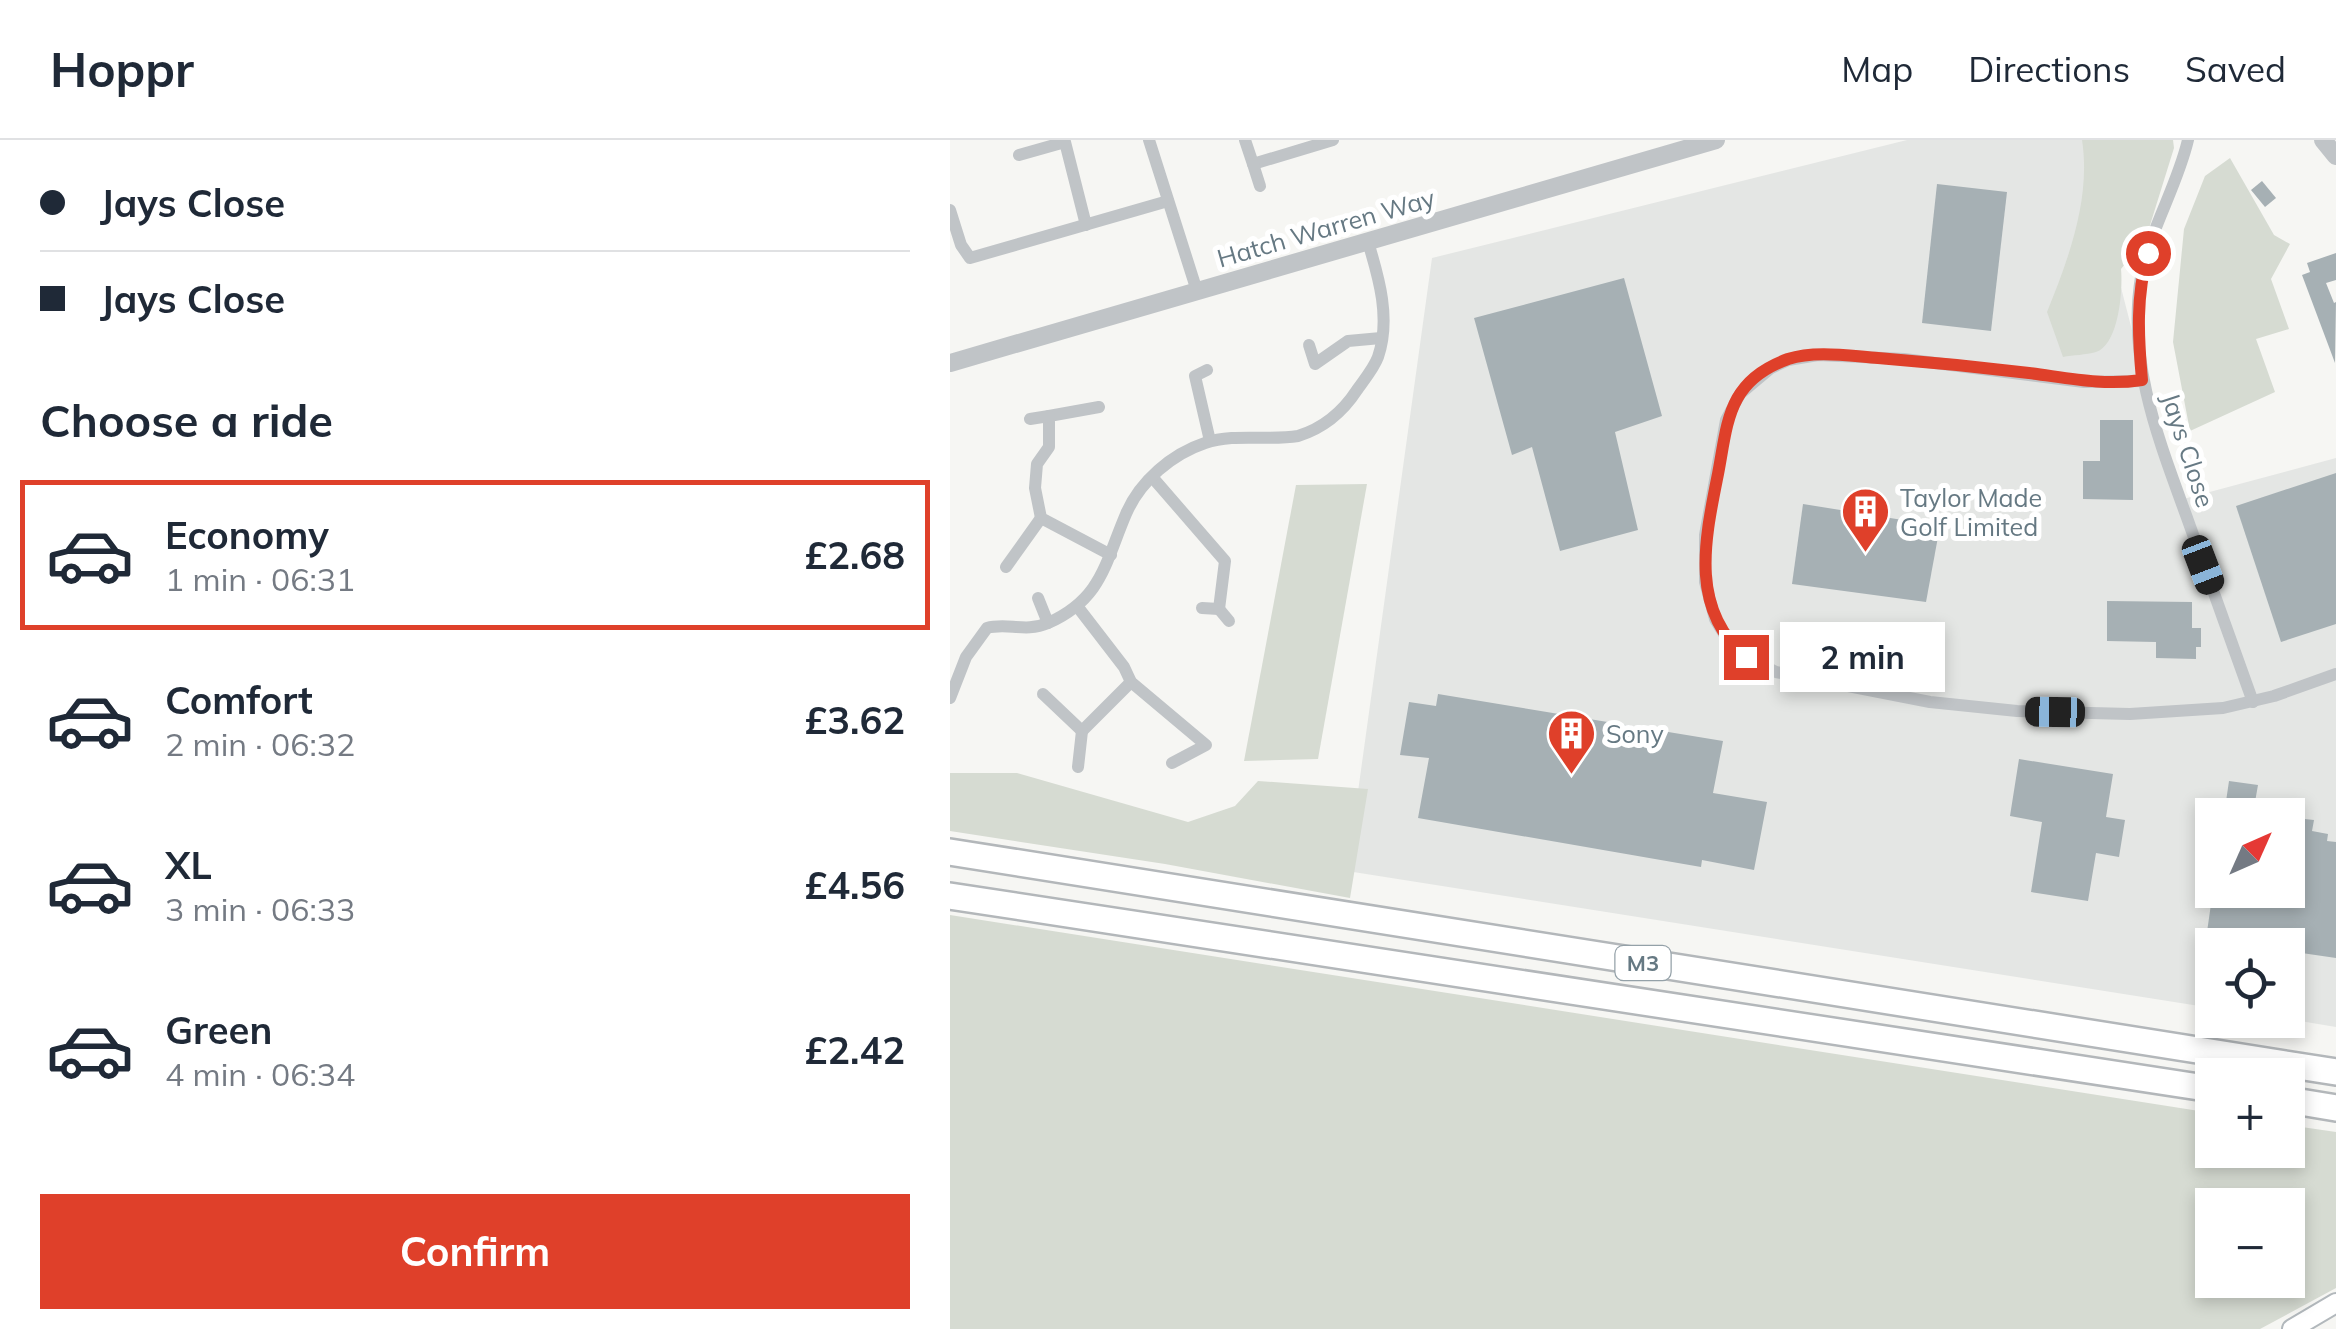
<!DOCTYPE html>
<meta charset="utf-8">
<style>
:root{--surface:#fff;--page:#f2f2f3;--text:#1f2937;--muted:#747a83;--line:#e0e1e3;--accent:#df402a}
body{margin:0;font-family:Mulish,sans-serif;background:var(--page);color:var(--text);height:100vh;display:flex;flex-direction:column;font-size:38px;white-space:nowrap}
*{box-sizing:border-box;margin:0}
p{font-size:32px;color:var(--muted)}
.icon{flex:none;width:55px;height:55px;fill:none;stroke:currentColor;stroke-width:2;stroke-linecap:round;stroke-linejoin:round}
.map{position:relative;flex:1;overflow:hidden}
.panel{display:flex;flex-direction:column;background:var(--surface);width:950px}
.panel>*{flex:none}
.hud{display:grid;align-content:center;height:220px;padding:0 40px;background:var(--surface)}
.needle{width:65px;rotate:45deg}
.controls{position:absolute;left:1245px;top:658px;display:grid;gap:20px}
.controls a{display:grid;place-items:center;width:110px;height:110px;border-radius:0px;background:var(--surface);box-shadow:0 5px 15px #0003;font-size:50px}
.end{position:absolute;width:45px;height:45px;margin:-22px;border:12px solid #df402a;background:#fff;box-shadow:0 0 0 5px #fff}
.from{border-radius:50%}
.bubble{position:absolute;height:70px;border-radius:0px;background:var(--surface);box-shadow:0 5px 15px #0003;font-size:32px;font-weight:700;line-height:70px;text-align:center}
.car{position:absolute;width:30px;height:60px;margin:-30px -15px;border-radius:12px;box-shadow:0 0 8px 2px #0007;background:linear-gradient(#222 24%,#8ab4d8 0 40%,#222 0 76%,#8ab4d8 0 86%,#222 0)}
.hud b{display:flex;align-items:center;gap:35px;height:95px;font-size:38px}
.hud b+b{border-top:2px solid var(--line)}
.hud i{width:25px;height:25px;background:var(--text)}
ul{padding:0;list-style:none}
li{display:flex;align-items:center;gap:30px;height:150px;margin:0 20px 15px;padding:0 20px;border:5px solid transparent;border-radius:0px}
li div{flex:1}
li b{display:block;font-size:38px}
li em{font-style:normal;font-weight:700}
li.selected{border-color:var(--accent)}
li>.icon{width:90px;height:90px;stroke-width:1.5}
h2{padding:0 40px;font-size:45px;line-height:120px}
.action{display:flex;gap:20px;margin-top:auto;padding:20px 40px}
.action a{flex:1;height:115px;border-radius:0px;background:var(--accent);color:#fff;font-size:40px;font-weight:700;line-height:115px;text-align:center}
header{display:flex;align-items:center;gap:60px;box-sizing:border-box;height:140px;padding:0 50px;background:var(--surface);border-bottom:2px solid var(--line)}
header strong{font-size:48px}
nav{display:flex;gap:55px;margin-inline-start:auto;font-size:35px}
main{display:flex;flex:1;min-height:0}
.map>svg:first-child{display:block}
.built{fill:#e4e6e4;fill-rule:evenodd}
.green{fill:#d6dbd2;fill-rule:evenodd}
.building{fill:#a6b0b4}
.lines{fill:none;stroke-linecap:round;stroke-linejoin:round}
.secondary-casing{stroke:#b2b8bc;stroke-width:22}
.motorway-casing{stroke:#b3b7ba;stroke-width:30}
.minor{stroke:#c0c4c7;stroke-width:12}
.tertiary{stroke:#c0c4c7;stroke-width:18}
.secondary{stroke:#fff;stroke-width:18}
.motorway{stroke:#fff;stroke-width:25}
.route{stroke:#df402a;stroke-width:12}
.labels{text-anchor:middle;stroke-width:10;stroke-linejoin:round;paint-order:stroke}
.shield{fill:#fff;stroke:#94a1a8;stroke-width:2.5}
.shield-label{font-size:22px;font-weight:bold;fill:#667983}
.street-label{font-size:25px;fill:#667983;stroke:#fff}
.poi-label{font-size:25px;fill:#667983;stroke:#fff;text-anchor:start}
</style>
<header>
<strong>Hoppr</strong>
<nav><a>Map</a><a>Directions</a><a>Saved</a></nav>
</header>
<main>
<section class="panel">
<div class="hud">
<b><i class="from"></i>Jays Close</b>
<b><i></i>Jays Close</b>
</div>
<h2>Choose a ride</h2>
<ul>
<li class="selected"><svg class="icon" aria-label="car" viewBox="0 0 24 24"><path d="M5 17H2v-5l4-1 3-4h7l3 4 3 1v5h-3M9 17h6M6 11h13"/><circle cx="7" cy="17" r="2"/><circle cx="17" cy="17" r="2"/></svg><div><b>Economy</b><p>1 min · 06:31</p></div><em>£2.68</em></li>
<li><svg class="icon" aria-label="car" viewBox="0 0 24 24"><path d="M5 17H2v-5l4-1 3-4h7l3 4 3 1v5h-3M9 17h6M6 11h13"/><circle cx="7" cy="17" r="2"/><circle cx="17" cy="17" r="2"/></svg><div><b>Comfort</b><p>2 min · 06:32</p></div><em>£3.62</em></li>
<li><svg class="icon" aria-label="car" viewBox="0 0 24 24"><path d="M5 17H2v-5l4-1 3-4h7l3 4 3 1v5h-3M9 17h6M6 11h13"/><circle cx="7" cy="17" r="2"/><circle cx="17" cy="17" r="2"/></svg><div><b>XL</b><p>3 min · 06:33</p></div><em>£4.56</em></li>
<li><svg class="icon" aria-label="car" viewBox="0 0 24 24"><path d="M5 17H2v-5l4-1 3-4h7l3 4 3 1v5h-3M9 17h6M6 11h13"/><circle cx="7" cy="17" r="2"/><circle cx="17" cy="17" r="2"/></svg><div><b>Green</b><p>4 min · 06:34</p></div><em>£2.42</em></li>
</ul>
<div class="action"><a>Confirm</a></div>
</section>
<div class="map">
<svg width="1386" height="1189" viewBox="0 0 1386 1189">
<rect width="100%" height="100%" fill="#f6f6f3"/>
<path class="built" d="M957,0H1133L1226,361L1386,318V887L1338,879V805H1262V868L397,731L482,118ZM1262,675H1338V750H1262Z"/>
<g class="green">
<path d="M1132,0H1223L1224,8L1196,98L1171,129C1173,150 1169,204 1146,212C1136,215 1123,215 1113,217L1097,172C1119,118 1141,58 1132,0Z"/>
<polygon points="1280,18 1324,95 1340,104 1321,139 1339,189 1306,199 1325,252 1240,291 1223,202 1234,89 1255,36"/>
<polygon points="417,344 368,619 294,621 346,345"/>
<polygon points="0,633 67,633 238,682 285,666 308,641 418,649 400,758 215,724 0,691"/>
<path d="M0,775L1262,973V1010H1338V985L1386,992V1148L1310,1189H0ZM1338,1065V1140H1262V1065Z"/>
</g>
<g class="building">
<polygon points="1312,41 1326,58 1315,67 1301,50"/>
<polygon points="987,44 1057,52 1041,191 972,183"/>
<polygon points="1386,113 1386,140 1376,143 1384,163 1386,162 1385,223 1352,135 1360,132 1357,123"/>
<polygon points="674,138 712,276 665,292 688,390 610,411 582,307 562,315 524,178"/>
<polygon points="1150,280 1183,280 1183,360 1133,359 1133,321 1150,321"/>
<polygon points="1386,333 1386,484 1331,502 1286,366"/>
<polygon points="853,364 990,386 976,462 842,444"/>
<polygon points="1157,461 1242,462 1242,488 1251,488 1251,507 1246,507 1246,519 1206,518 1206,502 1157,501"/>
<polygon points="488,554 773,601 763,653 817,662 804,730 752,720 751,727 468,678 479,618 450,615 459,562 486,566"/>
<polygon points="1069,619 1163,634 1156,677 1175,680 1169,717 1146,713 1138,761 1081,752 1092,682 1060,676"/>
<polygon points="1279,641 1308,645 1305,662 1298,661 1296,675 1274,675"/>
<polygon points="1345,678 1364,680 1362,691 1378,694 1377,701 1386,702 1386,818 1338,811 1338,805 1298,805 1256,799 1263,750 1338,750 1338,693 1343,694"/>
</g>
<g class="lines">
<defs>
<polyline id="secondary" points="1342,1189 1386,1163"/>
<g id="motorway">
<polyline points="0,712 1386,932"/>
<polyline points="0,756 1262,949"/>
<polyline points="1338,960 1386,968"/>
</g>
</defs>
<use href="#secondary" class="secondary-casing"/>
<use href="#motorway" class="motorway-casing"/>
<g class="minor">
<polyline points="199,0 247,151"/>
<polyline points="295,0 303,24 383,0"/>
<path d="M1238,0C1227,47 1200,89 1191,137C1177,220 1208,298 1236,375C1258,437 1281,499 1303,562"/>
<polyline points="69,15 115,2 136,85"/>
<polyline points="303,24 310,46"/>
<polyline points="0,70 11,105 20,118 218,61"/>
<polyline points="359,205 365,224 398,201 431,198"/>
<polyline points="257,230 245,236 260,301"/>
<polyline points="1192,241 1134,242 954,219 868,215 838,220 821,228 790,254 776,280 755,395 755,442 765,479 776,497 797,517 826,532 980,562 1067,571 1180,574 1273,568 1324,556 1386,534"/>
<polyline points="149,267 99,276 99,307 87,324 85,348 91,378 161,415"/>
<polyline points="80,279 99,276"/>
<polyline points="203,338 275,421 269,469 252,468"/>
<polyline points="56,427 91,378"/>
<polyline points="88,458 98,483"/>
<polyline points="127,466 174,527 181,542 256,605 222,623"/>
<polyline points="269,469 279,481"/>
<polyline points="93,554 132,591 181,542"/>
<path d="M0,558L16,517L37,488C57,482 75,493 98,483C152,459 155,423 176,374C190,341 222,314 255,303C285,293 317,301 348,296C374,288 392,273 407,250C414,240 424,228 428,217C441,179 429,138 418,102"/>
<polyline points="128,627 132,591"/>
</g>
<g class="tertiary">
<polyline points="1373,0 1386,16"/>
<polyline points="0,223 766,0"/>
</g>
<use href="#secondary" class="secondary"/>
<use href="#motorway" class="motorway"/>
</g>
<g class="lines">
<path class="route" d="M796,517C739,469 755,399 768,334C778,282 777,241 838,219C865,210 900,216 928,218C979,222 1029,227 1079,233C1118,238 1153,246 1192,240C1188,196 1186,156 1198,113"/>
</g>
<defs>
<symbol id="building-pin" viewBox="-11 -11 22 30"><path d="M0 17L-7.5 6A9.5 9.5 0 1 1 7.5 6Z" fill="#df402a" stroke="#fff"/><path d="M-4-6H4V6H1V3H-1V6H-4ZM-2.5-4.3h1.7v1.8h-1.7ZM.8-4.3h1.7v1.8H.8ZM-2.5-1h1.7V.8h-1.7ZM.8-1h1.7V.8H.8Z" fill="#fff"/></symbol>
</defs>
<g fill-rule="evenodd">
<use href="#building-pin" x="888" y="344" width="55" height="75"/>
<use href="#building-pin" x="594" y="566" width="55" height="75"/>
</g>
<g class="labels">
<rect class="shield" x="665.5" y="806" width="55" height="34" rx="8"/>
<g class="shield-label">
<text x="693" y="831">M3</text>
</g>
<g class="street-label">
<text transform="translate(376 88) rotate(-16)" y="9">Hatch Warren Way</text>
<text transform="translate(1238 310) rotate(72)" y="9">Jays Close</text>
</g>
<g class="poi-label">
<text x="950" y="367">Taylor Made<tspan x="950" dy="29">Golf Limited</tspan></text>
<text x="656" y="603">Sony</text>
</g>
</g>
</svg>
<div class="controls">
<a><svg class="needle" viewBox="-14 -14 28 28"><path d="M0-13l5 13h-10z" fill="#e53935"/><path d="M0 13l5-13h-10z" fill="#747a83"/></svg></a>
<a><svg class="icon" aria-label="locate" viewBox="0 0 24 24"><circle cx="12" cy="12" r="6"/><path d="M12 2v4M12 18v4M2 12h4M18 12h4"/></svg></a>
<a>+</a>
<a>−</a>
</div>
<i class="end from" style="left:1198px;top:113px"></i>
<i class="end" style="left:796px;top:517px"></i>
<div class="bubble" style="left:830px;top:482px;width:165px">2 min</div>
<i class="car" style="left:1253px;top:425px;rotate:159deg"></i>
<i class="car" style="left:1105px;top:572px;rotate:271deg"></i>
</div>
</main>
